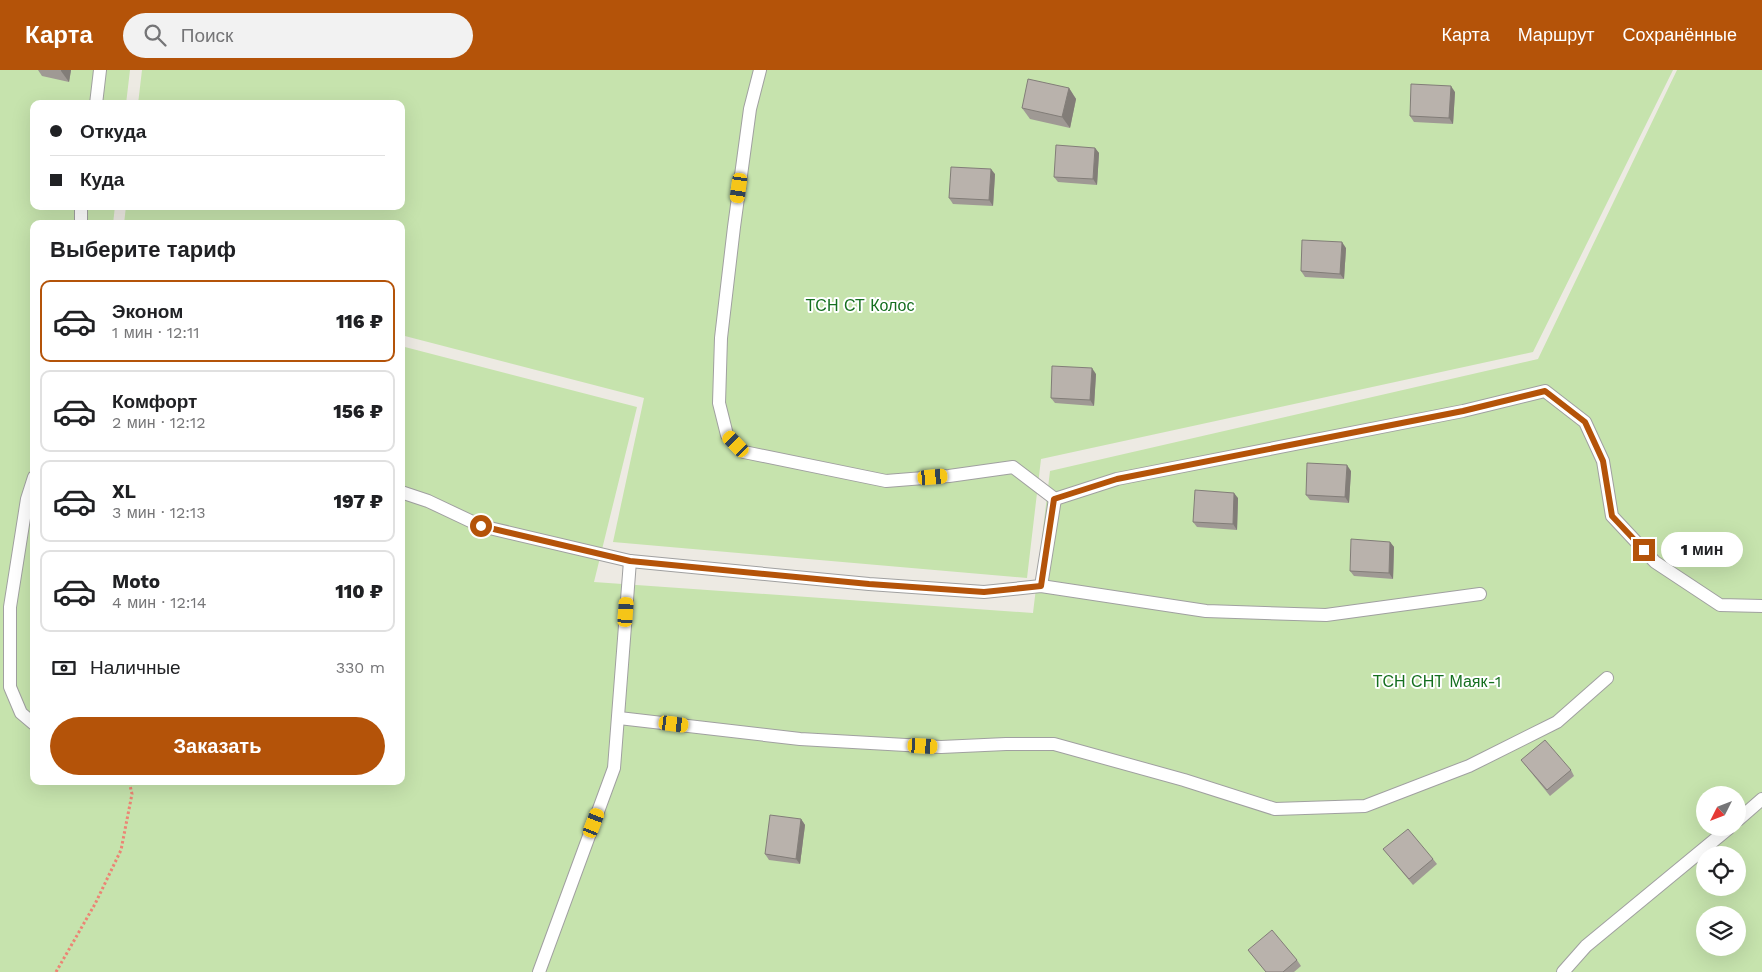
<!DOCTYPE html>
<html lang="ru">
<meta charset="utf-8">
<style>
:root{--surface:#fff;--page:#f2f2f2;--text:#202124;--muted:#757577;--line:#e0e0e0;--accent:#b45309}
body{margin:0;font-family:"Work Sans",sans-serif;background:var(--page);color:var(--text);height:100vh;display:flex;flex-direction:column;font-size:19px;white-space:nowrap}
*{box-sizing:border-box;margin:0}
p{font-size:16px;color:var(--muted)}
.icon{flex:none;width:28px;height:28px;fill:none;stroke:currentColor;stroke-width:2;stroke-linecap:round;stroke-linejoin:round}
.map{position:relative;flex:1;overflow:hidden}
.panel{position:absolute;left:30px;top:150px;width:375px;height:565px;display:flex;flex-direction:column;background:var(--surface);border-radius:10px;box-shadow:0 5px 20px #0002}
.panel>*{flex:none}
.top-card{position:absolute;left:30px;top:30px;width:375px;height:110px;border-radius:10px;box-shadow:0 5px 20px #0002;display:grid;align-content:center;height:110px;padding:0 20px;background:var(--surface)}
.needle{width:32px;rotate:228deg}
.controls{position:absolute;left:1696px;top:716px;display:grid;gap:10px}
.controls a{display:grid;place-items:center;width:50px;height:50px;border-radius:50%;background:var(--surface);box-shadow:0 5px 20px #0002;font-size:25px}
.end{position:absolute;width:22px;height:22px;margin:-11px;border:6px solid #b45309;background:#fff;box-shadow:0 0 0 2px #fff}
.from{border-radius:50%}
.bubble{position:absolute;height:35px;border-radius:18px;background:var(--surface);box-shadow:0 5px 20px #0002;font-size:16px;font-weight:800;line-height:35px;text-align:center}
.car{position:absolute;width:15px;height:30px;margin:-15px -8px;border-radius:6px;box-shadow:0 0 4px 1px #0007;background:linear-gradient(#f5c518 24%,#345 0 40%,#f5c518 0 76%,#345 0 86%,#f5c518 0)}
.top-card b{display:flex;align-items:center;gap:18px;height:48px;font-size:19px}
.top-card b+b{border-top:1px solid var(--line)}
.top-card i{width:12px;height:12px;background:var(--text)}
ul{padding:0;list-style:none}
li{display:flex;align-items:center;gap:15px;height:82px;margin:0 10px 8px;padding:0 10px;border:2px solid var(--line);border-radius:10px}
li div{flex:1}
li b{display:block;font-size:19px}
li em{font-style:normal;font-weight:800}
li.active{border-color:var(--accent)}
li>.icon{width:45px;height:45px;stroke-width:1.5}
h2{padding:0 20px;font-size:22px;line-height:60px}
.pay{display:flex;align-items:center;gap:12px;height:55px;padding:0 20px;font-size:19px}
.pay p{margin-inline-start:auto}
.primary-button{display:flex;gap:10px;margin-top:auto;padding:10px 20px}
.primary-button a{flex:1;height:58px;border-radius:30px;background:var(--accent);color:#fff;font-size:20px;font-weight:800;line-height:58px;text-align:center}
header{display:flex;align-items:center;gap:30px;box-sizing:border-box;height:70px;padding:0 25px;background:var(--accent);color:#fff}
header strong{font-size:24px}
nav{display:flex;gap:28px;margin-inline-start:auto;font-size:18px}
.search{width:350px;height:45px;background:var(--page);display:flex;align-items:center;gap:12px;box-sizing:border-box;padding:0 18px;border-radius:28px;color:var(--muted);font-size:19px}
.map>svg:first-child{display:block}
.grass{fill:#c6e3ad;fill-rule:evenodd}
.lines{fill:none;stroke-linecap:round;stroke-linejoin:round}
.lane-casing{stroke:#a0a0a0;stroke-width:14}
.path{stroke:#ec8474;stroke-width:3;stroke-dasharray:2.5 2.5;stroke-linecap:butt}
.lane{stroke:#fff;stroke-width:12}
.wall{fill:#9f9994}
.shaded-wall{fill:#827d78}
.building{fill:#b9b2ac;stroke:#827d78}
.route{stroke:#b45309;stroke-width:6}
.labels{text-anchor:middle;stroke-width:4;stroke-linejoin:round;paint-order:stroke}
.park-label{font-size:16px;fill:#156f1f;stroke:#fff}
</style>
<header>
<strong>Карта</strong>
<div class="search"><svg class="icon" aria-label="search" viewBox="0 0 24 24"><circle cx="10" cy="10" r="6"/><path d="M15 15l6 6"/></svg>Поиск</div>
<nav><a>Карта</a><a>Маршрут</a><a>Сохранённые</a></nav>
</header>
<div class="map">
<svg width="1762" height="902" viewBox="0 0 1762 902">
<rect width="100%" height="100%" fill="#edeae3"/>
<g class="grass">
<path d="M0,0H130L126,34H34V136H115L113,154H34V711H401V276L637,337L594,512L1033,543L1050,401L1538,289L1677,0H1762V902H0ZM1705,725H1738V758H1705ZM1705,785H1738V818H1705ZM1705,845H1738V878H1705Z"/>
<polygon points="142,0 1673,0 1533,282 1041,389 1027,508 613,472 644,328 401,265 401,154 124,154 126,136 401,136 401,34 138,34"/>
</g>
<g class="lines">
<defs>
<g id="lane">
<polyline points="760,0 750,39 734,157 721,268 719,333 727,365 744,382 886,411 949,406 1013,397 1055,429 1117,409 1463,341 1545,321 1585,352 1603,391 1612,446 1655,492 1720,535 1762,536"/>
<polyline points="96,34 100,0"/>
<polyline points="81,136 81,154"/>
<polyline points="34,407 27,429 10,537 10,617 21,643 34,654"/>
<polyline points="401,422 428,431 481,456 630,491 869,514 984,522 1041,516 1206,541 1326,545 1480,524"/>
<polyline points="1041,516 1055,429"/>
<polyline points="619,648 800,669 941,677 1006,674 1054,674 1184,710 1275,739 1365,736 1469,696 1557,652 1607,608"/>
<polyline points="1738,750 1762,729"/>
<polyline points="539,902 614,698 630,491"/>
<polyline points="1563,902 1586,876 1729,758"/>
</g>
</defs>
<use href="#lane" class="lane-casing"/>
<polyline class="path" points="56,902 95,834 121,780 132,724 129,711"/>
<use href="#lane" class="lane"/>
</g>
<g class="wall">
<polygon points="38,0 71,0 69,12 42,6"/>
<polygon points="1069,18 1076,29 1070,58 1030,49 1022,38"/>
<polygon points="1455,22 1453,54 1414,52 1410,46"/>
<polygon points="1095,78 1099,83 1097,115 1058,112 1054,107"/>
<polygon points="995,104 993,136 953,134 949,128"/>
<polygon points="1346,178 1344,209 1305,207 1301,201"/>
<polygon points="1096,304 1094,336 1055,333 1051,328"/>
<polygon points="1351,401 1349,433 1310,430 1306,425"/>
<polygon points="1238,428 1237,460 1197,457 1193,452"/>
<polygon points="1390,472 1394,477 1393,509 1354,506 1350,501"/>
<polygon points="1521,690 1571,700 1574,706 1550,726"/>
<polygon points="801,749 805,755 800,794 769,790 765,784"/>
<polygon points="1383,779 1433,789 1437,794 1413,815"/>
<polygon points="1248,880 1297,890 1301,896 1294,902 1266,902"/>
</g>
<g class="shaded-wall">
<polygon points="61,0 71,0 69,12 61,1"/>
<polygon points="1451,16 1455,22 1453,54 1449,48"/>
<polygon points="1069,18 1076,29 1070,58 1062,47"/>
<polygon points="1095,78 1099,83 1097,115 1093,109"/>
<polygon points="991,99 995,104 993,136 989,130"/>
<polygon points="1342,172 1346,178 1344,209 1340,204"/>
<polygon points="1092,298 1096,304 1094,336 1090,330"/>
<polygon points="1347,395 1351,401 1349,433 1345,427"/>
<polygon points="1234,423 1238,428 1237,460 1233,454"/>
<polygon points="1390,472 1394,477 1393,509 1389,503"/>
<polygon points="801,749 805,755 800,794 796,789"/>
</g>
<g class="building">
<polygon points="1028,9 1069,18 1062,47 1022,38"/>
<polygon points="1411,14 1451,16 1449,48 1410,46"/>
<polygon points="1056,75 1095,78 1093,109 1054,107"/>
<polygon points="951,97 991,99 989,130 949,128"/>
<polygon points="1302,170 1342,172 1340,204 1301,201"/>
<polygon points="1052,296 1092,298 1090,330 1051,328"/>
<polygon points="1307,393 1347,395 1345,427 1306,425"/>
<polygon points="1195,420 1234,423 1233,454 1193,452"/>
<polygon points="1351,469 1390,472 1389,503 1350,501"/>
<polygon points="1545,670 1571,700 1547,720 1521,690"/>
<polygon points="770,745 801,749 796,789 765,784"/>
<polygon points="1408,759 1433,789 1409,809 1383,779"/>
<polygon points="1272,860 1297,890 1283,902 1266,902 1248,880"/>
</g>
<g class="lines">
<polyline class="route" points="481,456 630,491 869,514 984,522 1041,516 1054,429 1117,409 1463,341 1545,321 1585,352 1603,391 1612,446 1644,480"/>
</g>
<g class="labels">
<g class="park-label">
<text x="860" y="241">ТСН СТ Колос</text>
<text x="1437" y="617">ТСН СНТ Маяк-1</text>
</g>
</g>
</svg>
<div class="controls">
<a><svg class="needle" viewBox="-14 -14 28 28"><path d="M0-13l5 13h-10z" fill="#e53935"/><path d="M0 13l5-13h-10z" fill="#757577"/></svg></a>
<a><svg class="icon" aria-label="locate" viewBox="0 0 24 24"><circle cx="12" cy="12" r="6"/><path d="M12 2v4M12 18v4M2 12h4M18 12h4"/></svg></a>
<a><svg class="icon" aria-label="layers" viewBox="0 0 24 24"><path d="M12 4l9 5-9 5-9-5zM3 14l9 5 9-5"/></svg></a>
</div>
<i class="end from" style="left:481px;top:456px"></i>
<i class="end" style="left:1644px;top:480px"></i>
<div class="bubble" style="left:1661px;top:462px;width:82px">1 мин</div>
<i class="car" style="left:739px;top:118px;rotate:188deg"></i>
<i class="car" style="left:736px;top:374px;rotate:316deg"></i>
<i class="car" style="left:933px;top:407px;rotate:85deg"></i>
<i class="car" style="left:626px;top:542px;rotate:4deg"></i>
<i class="car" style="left:674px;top:654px;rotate:97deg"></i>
<i class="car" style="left:923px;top:676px;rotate:93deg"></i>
<i class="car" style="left:594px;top:753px;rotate:21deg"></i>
<div class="top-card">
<b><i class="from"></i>Откуда</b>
<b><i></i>Куда</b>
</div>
<section class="panel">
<h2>Выберите тариф</h2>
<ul>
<li class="active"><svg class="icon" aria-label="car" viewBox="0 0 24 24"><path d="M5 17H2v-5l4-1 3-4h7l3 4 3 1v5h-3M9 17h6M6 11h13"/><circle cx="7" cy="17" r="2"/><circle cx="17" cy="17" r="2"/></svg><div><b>Эконом</b><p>1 мин · 12:11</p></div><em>116 ₽</em></li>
<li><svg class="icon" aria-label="car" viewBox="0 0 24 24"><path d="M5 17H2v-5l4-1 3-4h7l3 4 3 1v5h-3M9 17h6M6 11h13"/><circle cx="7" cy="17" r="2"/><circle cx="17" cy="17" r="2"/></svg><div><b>Комфорт</b><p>2 мин · 12:12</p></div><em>156 ₽</em></li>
<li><svg class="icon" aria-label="car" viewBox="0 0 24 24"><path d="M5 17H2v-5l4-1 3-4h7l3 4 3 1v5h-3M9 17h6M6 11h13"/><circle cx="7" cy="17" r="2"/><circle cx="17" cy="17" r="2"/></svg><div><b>XL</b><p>3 мин · 12:13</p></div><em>197 ₽</em></li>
<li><svg class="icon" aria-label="car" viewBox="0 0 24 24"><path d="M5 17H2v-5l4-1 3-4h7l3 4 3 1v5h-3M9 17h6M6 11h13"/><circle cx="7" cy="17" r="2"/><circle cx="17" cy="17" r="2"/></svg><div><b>Moto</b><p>4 мин · 12:14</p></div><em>110 ₽</em></li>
</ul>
<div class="pay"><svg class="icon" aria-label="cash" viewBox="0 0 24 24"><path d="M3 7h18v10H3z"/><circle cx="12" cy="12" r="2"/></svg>Наличные<p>330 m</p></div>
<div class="primary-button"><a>Заказать</a></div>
</section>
</div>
